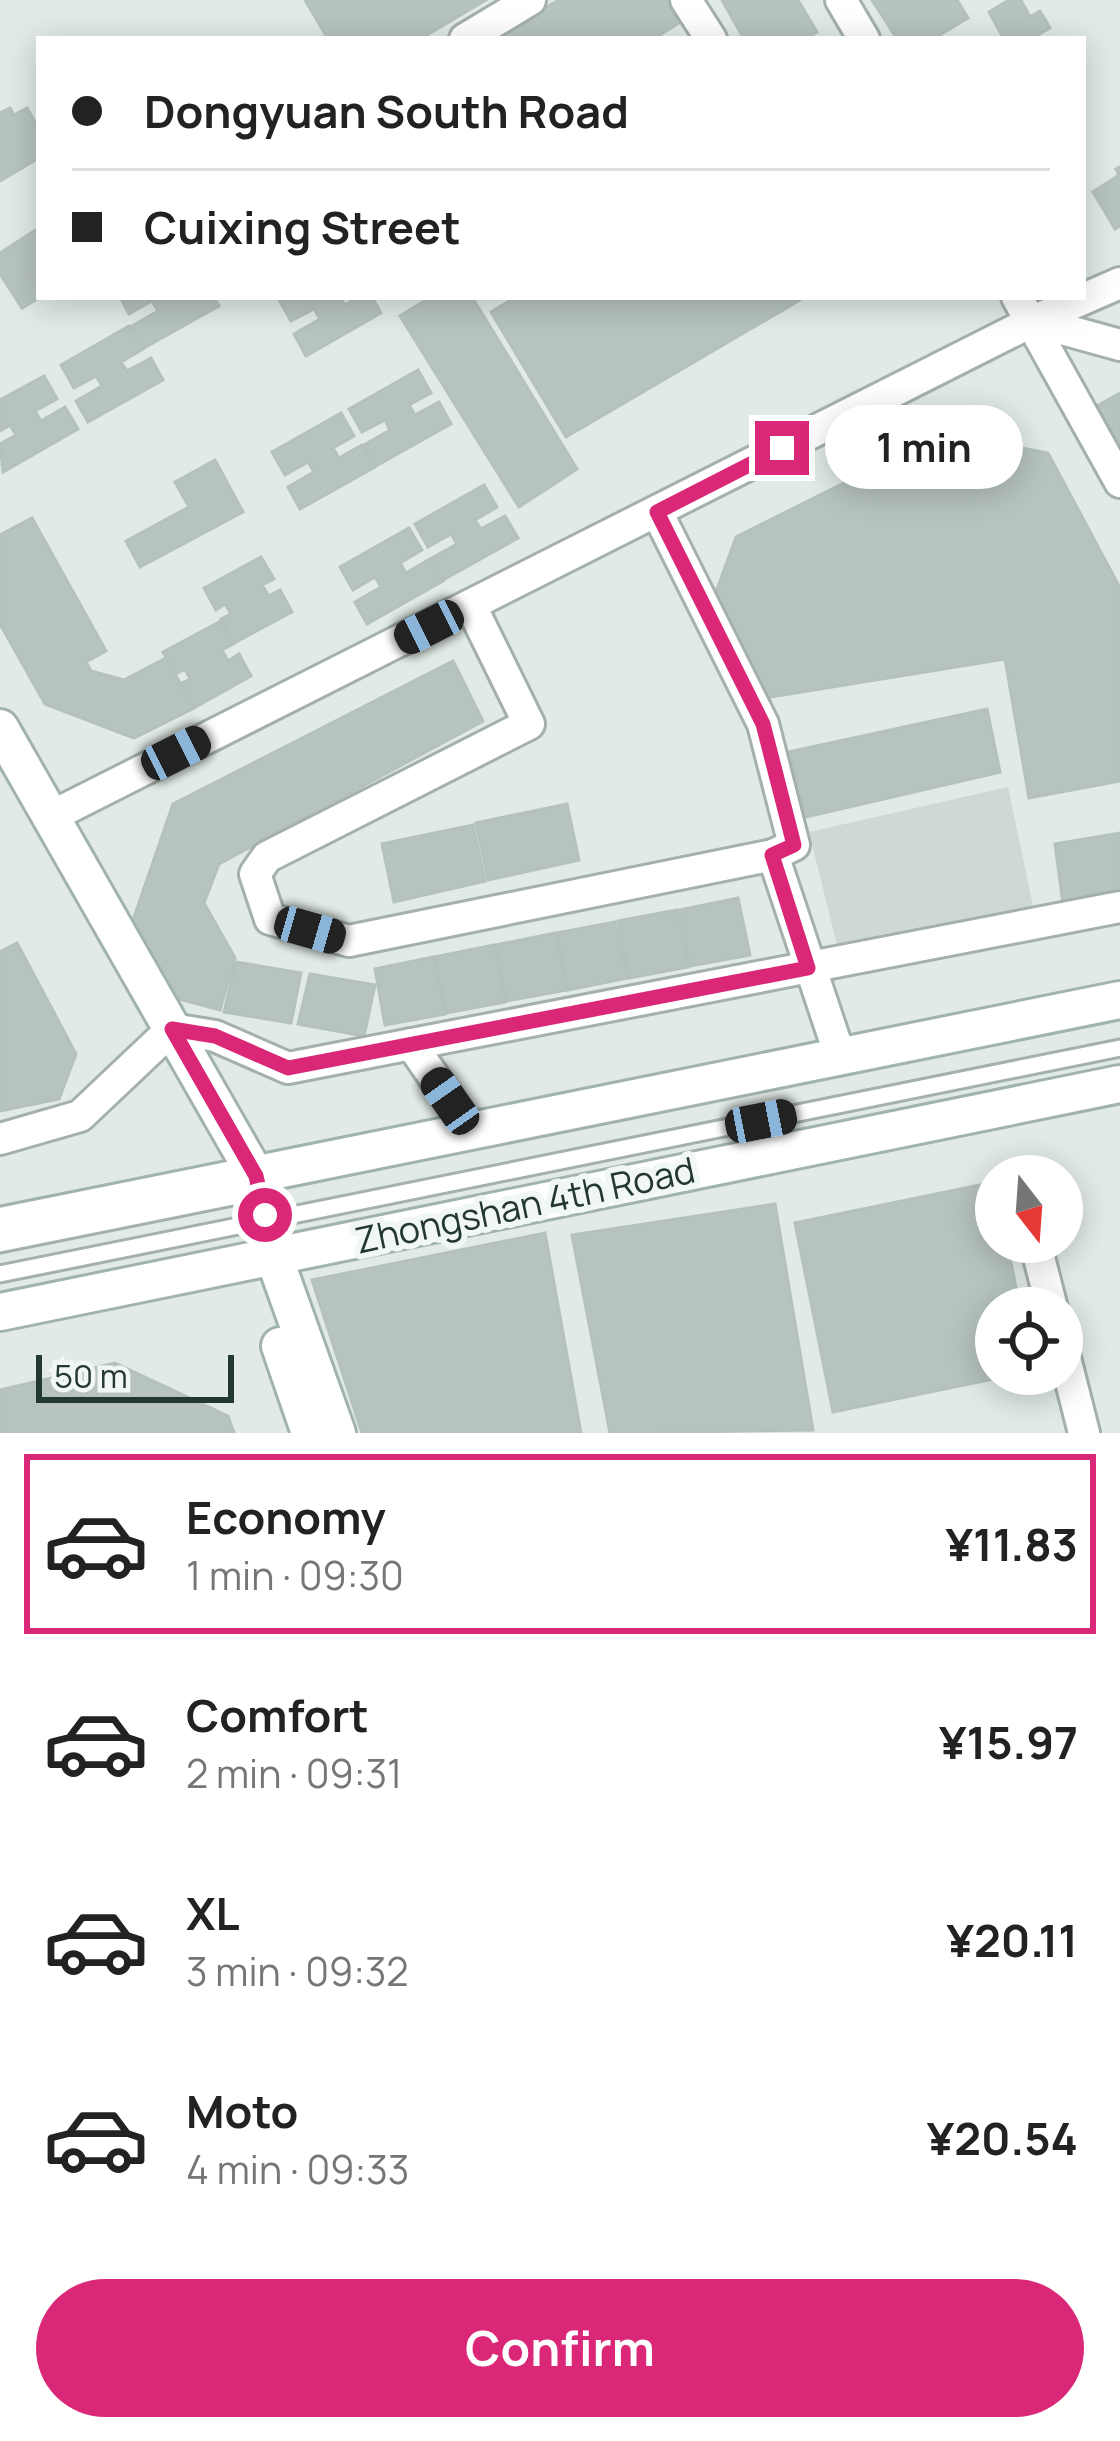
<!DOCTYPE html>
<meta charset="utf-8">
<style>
:root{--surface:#fff;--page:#f6f6f6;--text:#222;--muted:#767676;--line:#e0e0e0;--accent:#db2777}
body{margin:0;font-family:Manrope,sans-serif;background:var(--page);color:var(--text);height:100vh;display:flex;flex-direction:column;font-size:45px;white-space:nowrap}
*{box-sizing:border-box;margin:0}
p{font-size:39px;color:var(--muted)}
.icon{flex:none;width:66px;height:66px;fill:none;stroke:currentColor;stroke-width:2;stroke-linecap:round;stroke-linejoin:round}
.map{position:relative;height:1433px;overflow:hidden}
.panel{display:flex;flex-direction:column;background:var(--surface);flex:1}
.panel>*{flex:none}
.guide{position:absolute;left:36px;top:36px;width:1050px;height:264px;border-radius:0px;box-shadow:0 6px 30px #0003;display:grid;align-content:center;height:264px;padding:0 36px;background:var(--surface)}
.needle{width:78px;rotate:163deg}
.fabs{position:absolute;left:975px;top:1155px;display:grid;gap:24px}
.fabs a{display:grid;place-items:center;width:108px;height:108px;border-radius:50%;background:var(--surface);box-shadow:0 6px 30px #0003;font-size:60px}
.scale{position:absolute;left:36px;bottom:30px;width:198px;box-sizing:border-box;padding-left:12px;border:6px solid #233830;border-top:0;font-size:33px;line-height:42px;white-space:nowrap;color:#233830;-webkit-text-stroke:9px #f1f7f3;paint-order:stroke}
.end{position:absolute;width:54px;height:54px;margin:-27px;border:15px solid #db2777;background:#fff;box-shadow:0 0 0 6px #fff}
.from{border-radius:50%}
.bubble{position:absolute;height:84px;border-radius:42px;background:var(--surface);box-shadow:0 6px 30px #0003;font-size:39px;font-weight:700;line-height:84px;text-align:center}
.car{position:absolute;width:36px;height:72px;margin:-36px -18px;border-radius:15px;box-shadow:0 0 9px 3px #0007;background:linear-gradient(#222 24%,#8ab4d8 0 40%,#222 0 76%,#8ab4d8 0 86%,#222 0)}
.guide b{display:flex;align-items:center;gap:42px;height:114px;font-size:45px}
.guide b+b{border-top:3px solid var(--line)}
.guide i{width:30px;height:30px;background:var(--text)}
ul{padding:21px 0 0;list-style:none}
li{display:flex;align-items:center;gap:36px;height:180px;margin:0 24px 18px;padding:0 12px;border:6px solid transparent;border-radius:0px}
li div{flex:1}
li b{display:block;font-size:45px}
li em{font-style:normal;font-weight:700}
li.active{border-color:var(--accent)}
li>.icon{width:108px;height:108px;stroke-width:1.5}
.button{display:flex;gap:24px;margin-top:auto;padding:24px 36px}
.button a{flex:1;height:138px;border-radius:72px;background:var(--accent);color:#fff;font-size:48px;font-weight:700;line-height:138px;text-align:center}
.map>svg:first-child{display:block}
.built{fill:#cfd9d4}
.building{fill:#b7c4bd;stroke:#b4c2bb;stroke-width:3}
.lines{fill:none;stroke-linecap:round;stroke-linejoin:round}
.lane-casing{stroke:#a4b1ab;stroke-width:21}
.street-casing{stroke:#a4b1ab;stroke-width:36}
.secondary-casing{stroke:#a1b4ab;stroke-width:42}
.lane{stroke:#fff;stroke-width:15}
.street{stroke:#fff;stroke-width:30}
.secondary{stroke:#fff;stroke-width:36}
.route{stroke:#db2777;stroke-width:15}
.labels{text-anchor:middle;stroke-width:12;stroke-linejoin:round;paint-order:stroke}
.street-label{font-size:36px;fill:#233830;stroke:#f1f7f3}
</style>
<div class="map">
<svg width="1120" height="1433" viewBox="0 0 1120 1433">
<rect width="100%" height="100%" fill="#e1eae5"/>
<polygon class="built" points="1008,787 1033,906 837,945 809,832"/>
<g class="building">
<polygon points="305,0 486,0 420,39 328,39"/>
<polygon points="559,0 666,0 679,23 653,39 490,39"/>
<polygon points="722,0 798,0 817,32 805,39 744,39"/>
<polygon points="872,0 957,0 968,18 933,39 897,39"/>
<polygon points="1009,0 1021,0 1030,17 1040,11 1050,28 1031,39 1004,39 989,12"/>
<polygon points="10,108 14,115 27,108 39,129 39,158 0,181 0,113"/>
<polygon points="1120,167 1120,226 1115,229 1093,192 1119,175 1116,169"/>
<polygon points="39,228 41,297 22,308 0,274 0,253"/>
<polygon points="120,297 214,297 219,306 144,348 132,326 158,311 152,301 129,314"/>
<polygon points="340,297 345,305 358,297 372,297 381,313 306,356 294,334 320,319 314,309 291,321 278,298"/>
<polygon points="431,297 472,297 577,469 519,507 400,316"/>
<polygon points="516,297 805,297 566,437 491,312"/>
<polygon points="129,326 143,349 121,362 127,371 151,358 163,380 88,422 76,401 102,386 96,376 74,388 61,365"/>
<polygon points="418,370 431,393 409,405 415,415 439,402 451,424 376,466 364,445 390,430 385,420 362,432 349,409"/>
<polygon points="44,376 57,399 35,411 41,421 65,407 78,429 3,472 0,444 16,435 10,425 0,431 0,400"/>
<polygon points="1120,393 1120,446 1097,406"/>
<polygon points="341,413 354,436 333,448 339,458 362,445 375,467 300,509 288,487 314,472 308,462 285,475 272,452"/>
<polygon points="944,433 1048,453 1120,588 1120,781 1029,798 1005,659 764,698 715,595 736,537"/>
<polygon points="215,460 243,512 140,567 126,541 189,507 175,482"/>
<polygon points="484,485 497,507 475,520 481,529 505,516 518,538 443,580 430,559 457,544 451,534 428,547 415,524"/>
<polygon points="32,518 106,651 86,662 91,671 124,680 166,658 194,708 134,738 45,704 0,624 0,535"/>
<polygon points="409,528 422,550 400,563 406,573 430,559 443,581 367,624 355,602 381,587 375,577 353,590 340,567"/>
<polygon points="261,557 274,579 262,585 269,596 280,590 292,612 234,643 221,619 231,614 225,604 216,610 204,588"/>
<polygon points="221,621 233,644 222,650 228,661 239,654 251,676 194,708 180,684 190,679 185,669 176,674 163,652"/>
<polygon points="453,661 483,721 219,864 204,903 235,958 220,1010 175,998 131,926 173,804"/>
<polygon points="987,709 1000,772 806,817 789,752"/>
<polygon points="567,804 579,860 488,880 476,823"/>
<polygon points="473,825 485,881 394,902 382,844"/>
<polygon points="1120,833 1120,893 1063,904 1055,844"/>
<polygon points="738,898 750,955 690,966 680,910"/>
<polygon points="677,910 688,967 629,978 618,921"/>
<polygon points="615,922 627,978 568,990 557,933"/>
<polygon points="555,933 566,990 507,1001 496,945"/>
<polygon points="17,943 76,1054 59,1099 0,1111 0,952"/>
<polygon points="494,945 505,1002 446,1013 435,957"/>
<polygon points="433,957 445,1014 385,1025 375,969"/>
<polygon points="236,962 301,973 291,1023 224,1012"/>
<polygon points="310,974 375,985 364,1036 298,1024"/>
<polygon points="994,1182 996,1242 1007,1242 1020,1308 996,1308 996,1374 1018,1374 833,1412 795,1223"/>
<polygon points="775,1204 813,1430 610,1433 572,1235"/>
<polygon points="545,1233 581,1433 362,1433 312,1280"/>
<polygon points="115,1363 228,1416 234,1433 0,1433 0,1390"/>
</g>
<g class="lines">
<defs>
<g id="lane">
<polyline points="0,1244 258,1192"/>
<polyline points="0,1274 1120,1048"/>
</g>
<g id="street">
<polyline points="686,0 711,39"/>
<polyline points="841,0 864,39"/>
<polyline points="465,39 530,0"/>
<polyline points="1017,297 1120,482"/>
<polyline points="1033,321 1120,345"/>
<polyline points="657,512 763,724 794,845 773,855 840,1056"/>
<polyline points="471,606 529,724 267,857 255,874 270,919 349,941 773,855"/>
<polyline points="50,817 1033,321 1120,283"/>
<polyline points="411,1044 470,1129"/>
<polyline points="0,1139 80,1116 172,1029 215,1036 288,1068 1120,907"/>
<polyline points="1035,1242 1052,1308"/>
<polyline points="1062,1346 1084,1433"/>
</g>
<g id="secondary">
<polyline points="0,728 256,1176 274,1257 337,1433"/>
<polyline points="0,1226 1120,1000"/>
<polyline points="0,1312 1120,1084"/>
<polyline points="280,1346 310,1433"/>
</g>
</defs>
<use href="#lane" class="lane-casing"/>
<use href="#street" class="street-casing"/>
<use href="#secondary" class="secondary-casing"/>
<use href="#lane" class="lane"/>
<use href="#street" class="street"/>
<use href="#secondary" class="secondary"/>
</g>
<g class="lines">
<polyline class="route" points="265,1215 256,1176 172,1029 215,1036 288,1068 808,968 772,855 794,845 763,724 657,512 782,448"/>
</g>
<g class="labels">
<g class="street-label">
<text transform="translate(525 1205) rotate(-12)" y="13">Zhongshan 4th Road</text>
</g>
</g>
</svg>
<div class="fabs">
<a><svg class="needle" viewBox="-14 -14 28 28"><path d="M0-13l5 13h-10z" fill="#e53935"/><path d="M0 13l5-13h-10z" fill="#767676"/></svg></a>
<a><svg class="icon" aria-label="locate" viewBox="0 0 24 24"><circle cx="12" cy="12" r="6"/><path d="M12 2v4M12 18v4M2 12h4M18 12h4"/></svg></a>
</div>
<div class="scale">50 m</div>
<i class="end from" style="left:265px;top:1215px"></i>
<i class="end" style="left:782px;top:448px"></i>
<div class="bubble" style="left:825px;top:405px;width:198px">1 min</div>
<i class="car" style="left:429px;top:627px;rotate:243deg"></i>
<i class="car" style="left:176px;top:753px;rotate:63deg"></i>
<i class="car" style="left:310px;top:930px;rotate:106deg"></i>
<i class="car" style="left:450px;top:1101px;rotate:325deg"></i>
<i class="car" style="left:761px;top:1121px;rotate:79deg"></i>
<div class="guide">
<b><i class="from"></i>Dongyuan South Road</b>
<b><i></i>Cuixing Street</b>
</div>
</div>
<section class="panel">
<ul>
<li class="active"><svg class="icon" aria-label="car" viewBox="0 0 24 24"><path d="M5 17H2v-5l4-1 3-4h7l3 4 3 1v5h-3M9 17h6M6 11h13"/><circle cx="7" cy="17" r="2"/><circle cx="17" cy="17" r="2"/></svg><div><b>Economy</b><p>1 min · 09:30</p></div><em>¥11.83</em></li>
<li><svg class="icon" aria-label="car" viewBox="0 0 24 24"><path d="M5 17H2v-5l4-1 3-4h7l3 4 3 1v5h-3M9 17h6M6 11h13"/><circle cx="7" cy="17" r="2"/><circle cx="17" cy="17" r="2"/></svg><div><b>Comfort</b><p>2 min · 09:31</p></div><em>¥15.97</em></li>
<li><svg class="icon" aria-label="car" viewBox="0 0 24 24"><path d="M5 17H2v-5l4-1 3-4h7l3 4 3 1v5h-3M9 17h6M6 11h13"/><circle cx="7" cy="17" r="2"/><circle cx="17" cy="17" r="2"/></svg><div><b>XL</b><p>3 min · 09:32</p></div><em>¥20.11</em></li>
<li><svg class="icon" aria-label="car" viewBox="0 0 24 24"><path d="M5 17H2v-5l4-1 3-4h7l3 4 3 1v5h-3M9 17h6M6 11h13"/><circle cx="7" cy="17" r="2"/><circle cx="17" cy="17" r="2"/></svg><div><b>Moto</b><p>4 min · 09:33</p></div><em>¥20.54</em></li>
</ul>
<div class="button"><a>Confirm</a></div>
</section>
